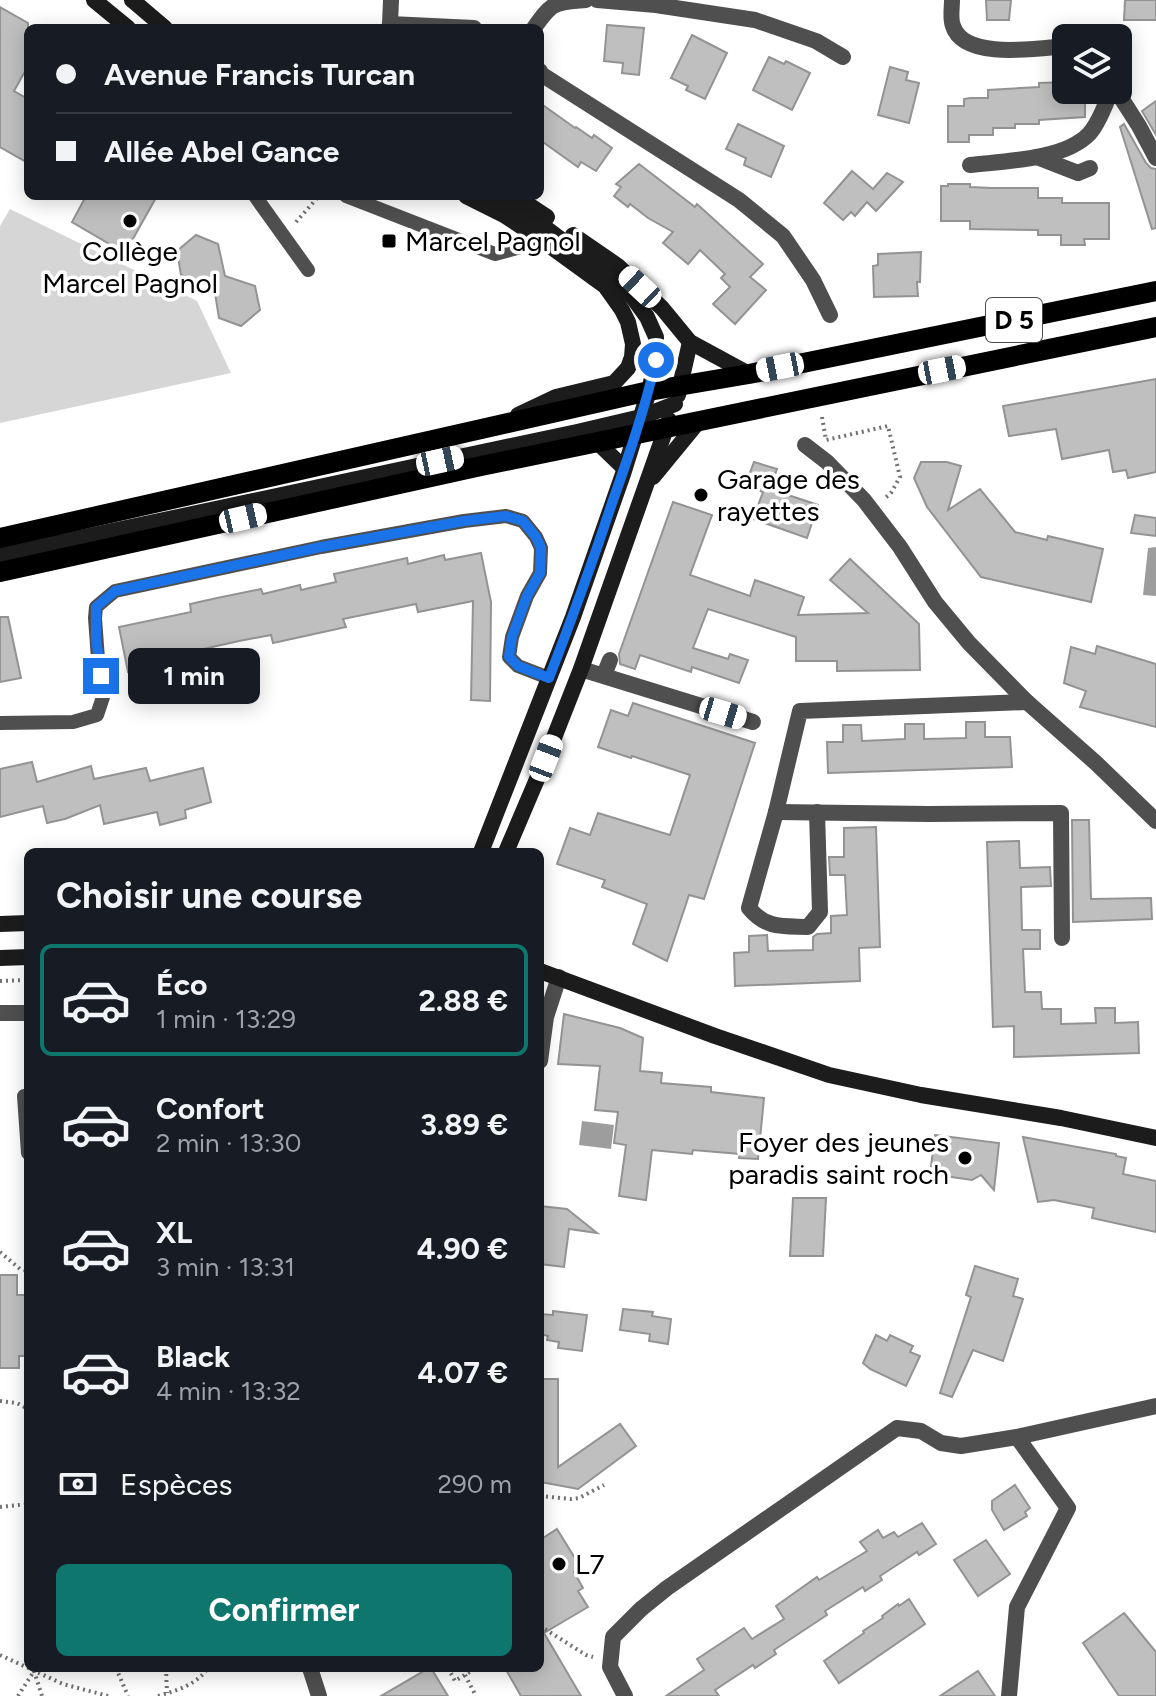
<!DOCTYPE html>
<html lang="fr">
<meta charset="utf-8">
<style>
:root{--surface:#171b24;--page:#20242c;--text:#f1f3f6;--muted:#9ea1a6;--line:#363941;--accent:#0f766e}
body{margin:0;font-family:Figtree,sans-serif;background:var(--page);color:var(--text);height:100vh;display:flex;flex-direction:column;font-size:30px;white-space:nowrap}
*{box-sizing:border-box;margin:0}
p{font-size:26px;color:var(--muted)}
.icon{flex:none;width:44px;height:44px;fill:none;stroke:currentColor;stroke-width:2;stroke-linecap:round;stroke-linejoin:round}
.map{position:relative;flex:1;overflow:hidden}
.panel{position:absolute;left:24px;top:848px;width:520px;height:824px;display:flex;flex-direction:column;background:var(--surface);border-radius:12px;box-shadow:0 4px 20px #0003}
.panel>*{flex:none}
.guide{position:absolute;left:24px;top:24px;width:520px;height:176px;border-radius:12px;box-shadow:0 4px 20px #0003;display:grid;align-content:center;height:176px;padding:0 32px;background:var(--surface)}
.fabs{position:absolute;left:1052px;top:24px;display:grid;gap:16px}
.fabs a{display:grid;place-items:center;width:80px;height:80px;border-radius:12px;background:var(--surface);box-shadow:0 4px 20px #0003;font-size:40px}
.end{position:absolute;width:36px;height:36px;margin:-18px;border:10px solid #1a73e8;background:#fff;box-shadow:0 0 0 4px #fff}
.from{border-radius:50%}
.bubble{position:absolute;height:56px;border-radius:12px;background:var(--surface);box-shadow:0 4px 20px #0003;font-size:26px;font-weight:700;line-height:56px;text-align:center}
.car{position:absolute;width:24px;height:48px;margin:-24px -12px;border-radius:10px;box-shadow:0 0 6px 2px #0007;background:linear-gradient(#fff 24%,#345 0 40%,#fff 0 76%,#345 0 86%,#fff 0)}
.guide b{display:flex;align-items:center;gap:28px;height:76px;font-size:30px}
.guide b+b{border-top:2px solid var(--line)}
.guide i{width:20px;height:20px;background:var(--text)}
ul{padding:0;list-style:none}
li{display:flex;align-items:center;gap:24px;height:112px;margin:0 16px 12px;padding:0 16px;border:4px solid transparent;border-radius:12px}
li div{flex:1}
li b{display:block;font-size:30px}
li em{font-style:normal;font-weight:700}
li.selected{border-color:var(--accent)}
li>.icon{width:72px;height:72px;stroke-width:1.5}
h2{padding:0 32px;font-size:36px;line-height:96px}
.pay{display:flex;align-items:center;gap:20px;height:88px;padding:0 32px;font-size:30px}
.pay p{margin-inline-start:auto}
.primary-button{display:flex;gap:16px;margin-top:auto;padding:16px 32px}
.primary-button a{flex:1;height:92px;border-radius:12px;background:var(--accent);color:#fff;font-size:32px;font-weight:700;line-height:92px;text-align:center}
.map>svg:first-child{display:block}
.green{fill:#d6d6d6}
.water{fill:#9d9d9d}
.building{fill:#bfbfbf;stroke:#939393;stroke-width:2}
.lines{fill:none;stroke-linecap:round;stroke-linejoin:round}
.path{stroke:#717171;stroke-width:4;stroke-dasharray:2 4;stroke-linecap:butt}
.service{stroke:#4f4f4f;stroke-width:14}
.pedestrian{stroke:#4f4f4f;stroke-width:16}
.minor{stroke:#4f4f4f;stroke-width:16}
.secondary{stroke:#1c1c1c;stroke-width:16}
.primary{stroke:#000;stroke-width:20}
.route{stroke:#1a73e8;stroke-width:10}
.poi-dot{fill:#000;stroke:#fff;stroke-width:3}
.labels{text-anchor:middle;stroke-width:7;stroke-linejoin:round;paint-order:stroke}
.shield{fill:#fff;stroke:#4c4c4c;stroke-width:2}
.shield-label{font-size:26px;font-weight:bold;fill:#000}
.poi-label{font-size:28px;fill:#000;stroke:#fff;text-anchor:start}
</style>
<div class="map">
<svg width="1156" height="1696" viewBox="0 0 1156 1696">
<rect width="100%" height="100%" fill="#fff"/>
<polygon class="green" points="10,209 197,301 231,373 0,423 0,226"/>
<g class="water">
<polygon points="1156,547 1156,596 1143,595 1148,548"/>
<polygon points="582,1121 614,1125 611,1149 579,1145"/>
</g>
<g class="building">
<polygon points="986,0 1011,0 1009,20 987,20"/>
<polygon points="1125,0 1156,0 1156,20 1124,20"/>
<polygon points="0,7 28,23 28,66 14,91 28,99 28,163 0,147"/>
<polygon points="607,25 644,28 639,75 622,73 623,63 604,61"/>
<polygon points="692,35 727,53 705,99 686,90 688,86 671,78"/>
<polygon points="769,57 784,64 786,61 810,73 792,110 753,90"/>
<polygon points="890,67 908,72 906,80 919,83 909,123 878,115"/>
<polygon points="1066,82 1066,90 1085,90 1085,117 1039,120 1039,124 1015,124 1015,128 993,128 993,135 969,135 969,142 948,142 948,106 964,106 964,99 970,98 988,98 988,90 1039,87 1039,83"/>
<polygon points="1156,101 1156,135 1142,111"/>
<polygon points="540,103 575,128 576,127 592,138 594,135 612,148 596,171 581,162 578,167 540,140"/>
<polygon points="738,124 784,146 771,177 744,165 746,158 726,149"/>
<polygon points="1124,124 1146,163 1151,168 1156,169 1156,228 1152,229 1120,127"/>
<polygon points="639,164 695,207 697,204 763,264 750,277 766,290 735,324 713,304 730,287 721,278 725,274 700,250 688,264 663,243 673,232 648,218 630,204 628,207 614,196 621,187 616,184"/>
<polygon points="852,171 873,189 887,173 903,182 876,211 867,202 855,216 851,212 843,220 824,203"/>
<polygon points="948,184 970,184 970,187 992,188 1038,188 1038,198 1062,198 1062,203 1109,203 1109,239 1084,239 1085,245 1061,245 1061,235 1038,235 1038,230 970,229 970,221 941,221 941,186 948,186"/>
<polygon points="86,196 157,196 125,253 72,222"/>
<polygon points="196,235 218,244 225,276 255,286 260,310 241,326 219,318 214,287 181,275 177,251"/>
<polygon points="921,252 920,282 917,282 918,296 874,297 873,266 878,265 878,254"/>
<polygon points="1156,379 1156,472 1128,478 1126,470 1113,472 1109,450 1062,459 1056,429 1009,436 1003,406"/>
<polygon points="754,462 777,469 770,489 818,505 807,538 753,519 763,492 745,486"/>
<polygon points="921,462 947,462 961,466 948,510 980,489 1015,532 1047,540 1048,536 1103,549 1091,602 981,577 927,507 914,478"/>
<polygon points="673,502 712,515 690,575 750,596 755,580 804,597 798,615 868,613 830,580 850,559 919,624 920,670 837,671 837,661 796,661 796,637 708,609 693,648 728,659 730,654 748,660 739,683 692,667 691,672 640,655 635,669 620,664 619,654"/>
<polygon points="1135,515 1156,518 1156,536 1131,533"/>
<polygon points="481,553 491,602 490,701 471,700 473,601 418,612 416,604 343,619 346,627 273,643 271,635 239,641 199,650 200,658 128,672 119,627 191,612 190,604 217,598 261,589 263,594 300,585 301,590 336,582 334,574 371,566 407,558 408,564 444,555 445,560"/>
<polygon points="0,617 8,617 21,678 0,682"/>
<polygon points="1097,646 1156,664 1156,727 1080,707 1086,691 1064,683 1071,647 1095,654"/>
<polygon points="633,703 755,743 704,899 689,895 667,961 633,944 647,904 602,887 605,880 557,864 570,828 590,835 598,813 670,835 690,775 632,756 631,758 598,747 611,710 628,716"/>
<polygon points="966,722 985,722 985,737 1010,737 1012,767 828,773 827,742 843,742 843,725 861,725 862,741 905,739 905,724 924,724 924,739 966,738"/>
<polygon points="32,762 37,782 91,766 94,779 146,768 150,781 203,768 211,802 185,810 186,818 160,825 157,812 104,824 100,805 65,819 47,823 43,806 0,817 0,769"/>
<polygon points="1072,820 1089,820 1091,899 1151,898 1152,919 1073,922"/>
<polygon points="876,827 880,947 859,948 860,981 735,986 734,953 749,952 749,936 767,935 768,951 813,950 813,937 817,934 831,933 831,916 847,915 845,875 830,875 829,857 844,857 844,828"/>
<polygon points="1019,841 1020,868 1050,867 1051,886 1021,887 1022,930 1040,930 1040,949 1023,949 1025,992 1041,992 1042,1009 1061,1009 1061,1024 1096,1023 1095,1008 1115,1008 1115,1023 1138,1022 1139,1053 1014,1057 1014,1026 993,1027 987,842"/>
<polygon points="564,1014 620,1028 643,1038 640,1071 662,1073 661,1083 711,1087 711,1092 764,1098 758,1159 739,1158 740,1154 693,1150 692,1154 652,1150 646,1200 619,1196 626,1145 614,1143 618,1112 595,1110 600,1066 558,1064"/>
<polygon points="935,1135 999,1143 994,1190 981,1175 972,1180 930,1174"/>
<polygon points="1023,1137 1116,1154 1116,1156 1126,1158 1123,1174 1156,1181 1156,1232 1092,1218 1094,1208 1054,1200 1038,1202"/>
<polygon points="793,1198 826,1198 823,1256 790,1256"/>
<polygon points="540,1206 567,1209 597,1233 569,1229 564,1267 540,1264"/>
<polygon points="975,1266 1018,1279 1013,1296 1023,1299 1003,1361 973,1350 952,1397 940,1393 971,1297 966,1295"/>
<polygon points="0,1275 17,1275 17,1295 28,1295 28,1356 19,1356 19,1368 0,1368"/>
<polygon points="623,1309 653,1312 652,1316 671,1319 668,1344 649,1341 650,1334 620,1330"/>
<polygon points="553,1311 587,1315 582,1351 558,1348 559,1342 547,1340 548,1336 540,1334 540,1314 553,1315"/>
<polygon points="876,1335 887,1341 890,1335 913,1346 910,1352 920,1356 906,1386 870,1369 863,1363"/>
<polygon points="540,1379 558,1379 558,1467 620,1424 636,1446 578,1489 540,1482"/>
<polygon points="1015,1485 1030,1508 1025,1512 1027,1516 1004,1530 992,1510 992,1501"/>
<polygon points="922,1523 936,1544 919,1555 917,1552 880,1576 882,1580 865,1591 863,1587 825,1611 827,1615 774,1650 776,1654 755,1668 753,1665 715,1690 719,1696 666,1696 704,1670 697,1659 744,1628 752,1639 784,1619 776,1606 817,1577 819,1580 867,1551 860,1542 878,1530 883,1538 894,1532 898,1537"/>
<polygon points="557,1529 581,1568 574,1572 583,1588 578,1591 588,1607 544,1633 581,1696 521,1696 505,1668 540,1668 540,1540"/>
<polygon points="986,1540 1010,1574 978,1596 954,1560"/>
<polygon points="909,1599 925,1624 839,1683 824,1661 864,1633 863,1631 883,1618 882,1616 898,1604 899,1606"/>
<polygon points="1124,1613 1156,1652 1156,1696 1119,1696 1083,1643"/>
<polygon points="429,1668 431,1668 448,1696 381,1696"/>
<polygon points="978,1671 995,1696 940,1696"/>
</g>
<g class="lines">
<g class="path">
<polyline points="296,222 319,196"/>
<polyline points="822,417 826,440 888,426 900,477 891,493 884,499"/>
<polyline points="0,981 28,980"/>
<polyline points="0,1252 20,1269 28,1271"/>
<polyline points="0,1401 17,1403 28,1409"/>
<polyline points="540,1496 571,1499 579,1498 604,1485"/>
<polyline points="0,1507 28,1504"/>
<polyline points="540,1626 586,1655 593,1657"/>
<polyline points="0,1655 63,1684 108,1696"/>
<polyline points="116,1668 128,1696"/>
<polyline points="166,1668 167,1693"/>
<polyline points="448,1668 455,1681 476,1668"/>
<polyline points="34,1671 42,1696"/>
<polyline points="465,1675 476,1696"/>
<polyline points="18,1696 36,1668"/>
<path d="M158,1696C178,1690 196,1685 208,1668"/>
</g>
<g class="service">
<polyline points="255,196 308,270"/>
<polyline points="346,196 495,254 543,241"/>
<polyline points="0,723 73,722 97,715 104,694 98,659 95,618 96,607 115,591 321,547 464,521 506,516 523,521 536,537 541,548 540,573 527,596 512,637 509,657 518,666 549,678"/>
<polyline points="24,1096 28,1153"/>
</g>
<polyline class="pedestrian" points="310,1668 319,1696"/>
<g class="minor">
<polyline points="597,0 656,5 755,20 816,41 843,57"/>
<path d="M952,0C952,8 950,19 953,26C964,61 1039,48 1066,46"/>
<polyline points="390,24 391,0"/>
<polyline points="389,28 390,24 474,28"/>
<path d="M534,28C553,1 554,3 586,0"/>
<polyline points="540,71 541,74 739,200 783,236 813,280 830,315"/>
<polyline points="1116,90 1139,126 1156,158"/>
<polyline points="1037,157 1078,173 1090,168"/>
<path d="M970,165C1004,161 1064,160 1089,134C1099,123 1106,104 1111,90"/>
<polyline points="805,445 827,462 864,500 900,547 935,602 969,643 1027,702 1096,763 1156,821"/>
<polyline points="581,669 753,722"/>
<polyline points="604,675 610,660"/>
<polyline points="776,812 929,814 1061,813 1062,938"/>
<path d="M817,812L820,912L808,927C783,926 766,929 749,908L776,812L800,711L1027,702"/>
<polyline points="0,1013 28,1013"/>
<polyline points="540,1061 546,1017 559,977"/>
<polyline points="625,1696 610,1667 613,1637 641,1609 667,1588 897,1428 921,1431 941,1443 961,1446 1017,1437 1156,1406"/>
<polyline points="1009,1696 1017,1607 1068,1508 1017,1437"/>
</g>
<g class="secondary">
<polyline points="94,0 128,28"/>
<polyline points="132,0 165,28"/>
<polyline points="466,196 504,215 543,241 605,286 622,310 628,322 633,344 632,357 628,368 614,383 556,397 518,415"/>
<polyline points="481,196 493,197 543,226 613,279 634,299 647,317 656,337 656,360 649,391 623,474 573,617 481,852"/>
<polyline points="515,196 547,217"/>
<polyline points="573,235 618,266 662,308 690,342 749,374"/>
<polyline points="678,395 690,342"/>
<polyline points="597,442 624,468"/>
<polyline points="653,477 699,421"/>
<polyline points="0,555 577,432 641,417 675,404"/>
<polyline points="506,852 546,758 581,669 669,420"/>
<polyline points="0,924 28,923"/>
<polyline points="0,958 28,957"/>
<polyline points="540,971 715,1036 829,1075 921,1095 1061,1118 1156,1138"/>
</g>
<g class="primary">
<polyline points="0,538 649,391 749,374 1156,291"/>
<polyline points="0,572 481,466 1156,327"/>
</g>
</g>
<g class="lines">
<path class="route" d="M101,676L96,638V607L115,591L321,547L464,521L506,516L523,521L536,537L541,548L540,573L527,596L512,637L509,657L518,666L549,678C571,621 592,564 611,506C628,458 645,409 656,360"/>
</g>
<g class="poi-dot">
<circle cx="130" cy="221" r="8"/>
<rect x="381" y="233" width="16" height="16" rx="4"/>
<circle cx="701" cy="495" r="8"/>
<circle cx="965" cy="1158" r="8"/>
<circle cx="559" cy="1564" r="8"/>
</g>
<g class="labels">
<rect class="shield" x="986" y="298" width="56" height="44" rx="6"/>
<g class="shield-label">
<text x="1014" y="329">D 5</text>
</g>
<g class="poi-label">
<text x="405" y="251">Marcel Pagnol</text>
<text x="130" y="261" text-anchor="middle">Collège<tspan x="130" dy="32">Marcel Pagnol</tspan></text>
<text x="717" y="489">Garage des<tspan x="717" dy="32">rayettes</tspan></text>
<text x="949" y="1152" text-anchor="end">Foyer des jeunes<tspan x="949" dy="32">paradis saint roch</tspan></text>
<text x="575" y="1574">L7</text>
</g>
</g>
</svg>
<div class="fabs">
<a><svg class="icon" aria-label="layers" viewBox="0 0 24 24"><path d="M12 4l9 5-9 5-9-5zM3 14l9 5 9-5"/></svg></a>
</div>
<i class="end from" style="left:656px;top:360px"></i>
<i class="end" style="left:101px;top:676px"></i>
<div class="bubble" style="left:128px;top:648px;width:132px">1 min</div>
<i class="car" style="left:640px;top:287px;rotate:313deg"></i>
<i class="car" style="left:780px;top:367px;rotate:259deg"></i>
<i class="car" style="left:942px;top:370px;rotate:79deg"></i>
<i class="car" style="left:440px;top:461px;rotate:78deg"></i>
<i class="car" style="left:243px;top:518px;rotate:77deg"></i>
<i class="car" style="left:723px;top:713px;rotate:107deg"></i>
<i class="car" style="left:546px;top:758px;rotate:21deg"></i>
<div class="guide">
<b><i class="from"></i>Avenue Francis Turcan</b>
<b><i></i>Allée Abel Gance</b>
</div>
<section class="panel">
<h2>Choisir une course</h2>
<ul>
<li class="selected"><svg class="icon" aria-label="car" viewBox="0 0 24 24"><path d="M5 17H2v-5l4-1 3-4h7l3 4 3 1v5h-3M9 17h6M6 11h13"/><circle cx="7" cy="17" r="2"/><circle cx="17" cy="17" r="2"/></svg><div><b>Éco</b><p>1 min · 13:29</p></div><em>2.88 €</em></li>
<li><svg class="icon" aria-label="car" viewBox="0 0 24 24"><path d="M5 17H2v-5l4-1 3-4h7l3 4 3 1v5h-3M9 17h6M6 11h13"/><circle cx="7" cy="17" r="2"/><circle cx="17" cy="17" r="2"/></svg><div><b>Confort</b><p>2 min · 13:30</p></div><em>3.89 €</em></li>
<li><svg class="icon" aria-label="car" viewBox="0 0 24 24"><path d="M5 17H2v-5l4-1 3-4h7l3 4 3 1v5h-3M9 17h6M6 11h13"/><circle cx="7" cy="17" r="2"/><circle cx="17" cy="17" r="2"/></svg><div><b>XL</b><p>3 min · 13:31</p></div><em>4.90 €</em></li>
<li><svg class="icon" aria-label="car" viewBox="0 0 24 24"><path d="M5 17H2v-5l4-1 3-4h7l3 4 3 1v5h-3M9 17h6M6 11h13"/><circle cx="7" cy="17" r="2"/><circle cx="17" cy="17" r="2"/></svg><div><b>Black</b><p>4 min · 13:32</p></div><em>4.07 €</em></li>
</ul>
<div class="pay"><svg class="icon" aria-label="cash" viewBox="0 0 24 24"><path d="M3 7h18v10H3z"/><circle cx="12" cy="12" r="2"/></svg>Espèces<p>290 m</p></div>
<div class="primary-button"><a>Confirmer</a></div>
</section>
</div>
